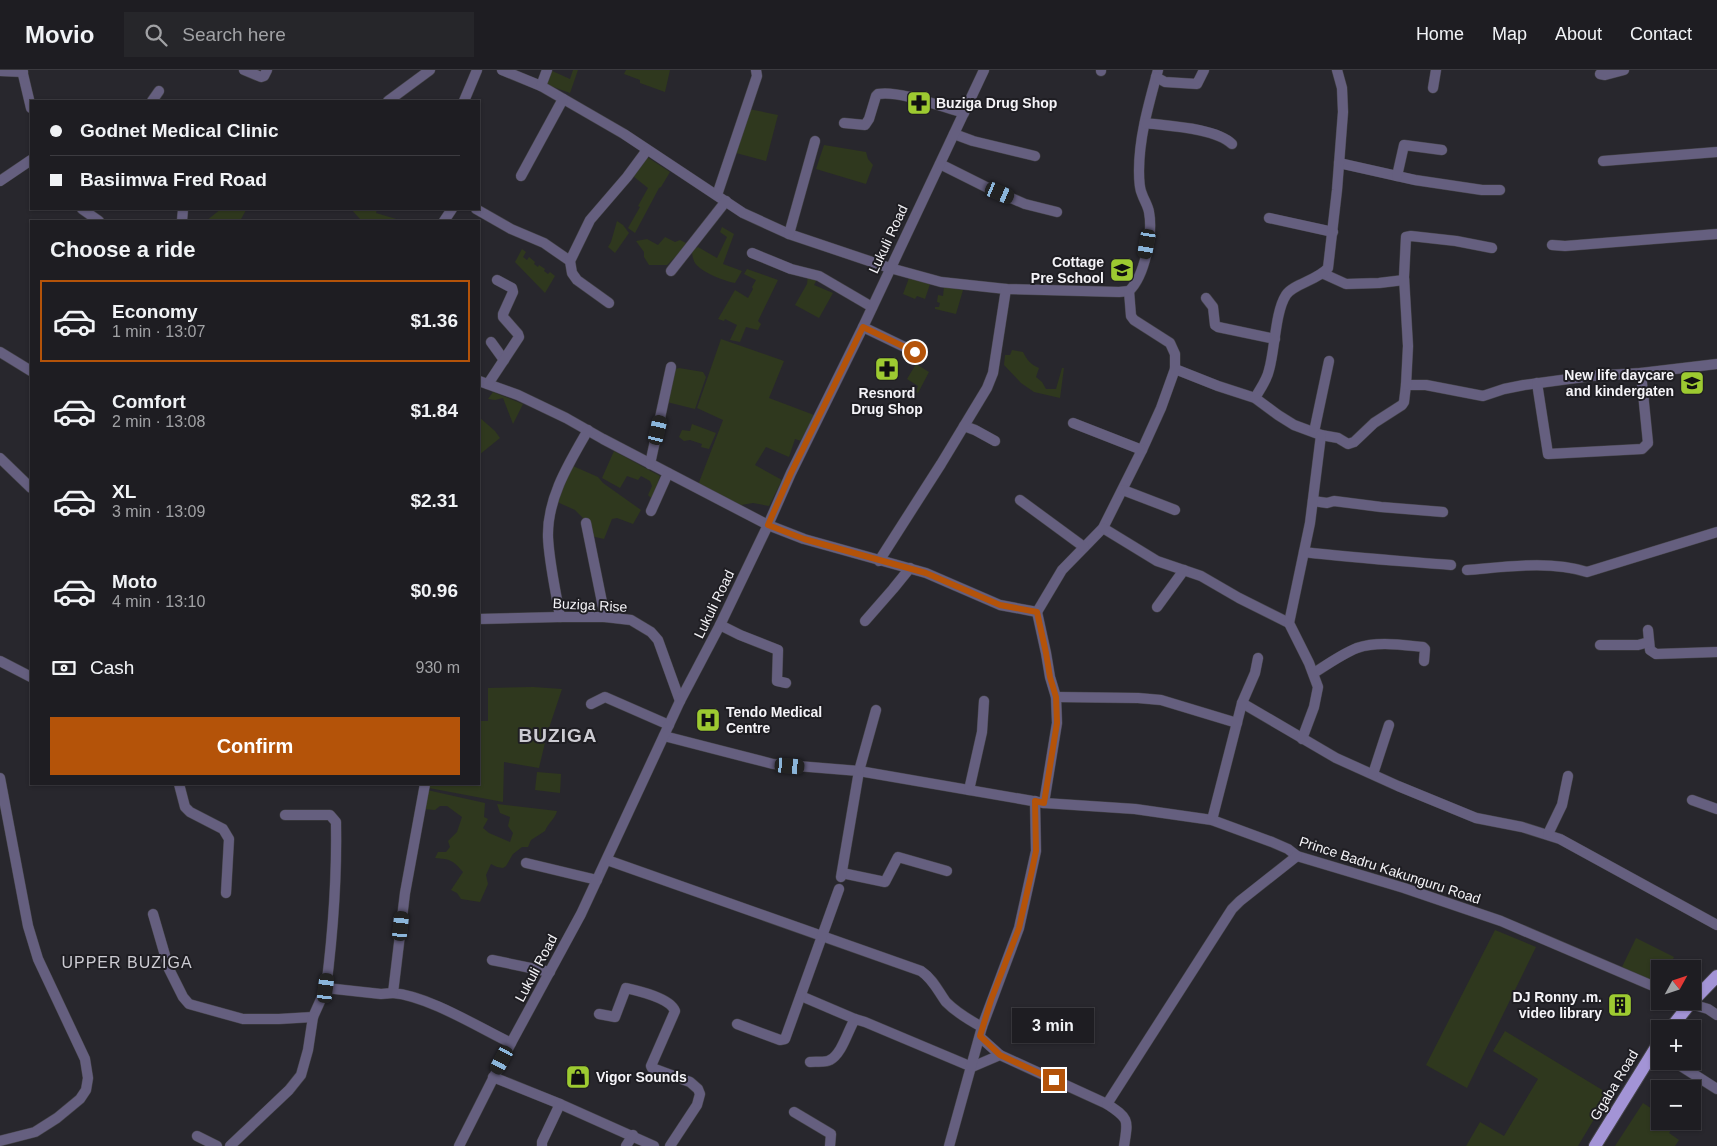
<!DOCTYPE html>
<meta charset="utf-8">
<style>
:root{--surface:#1e1d22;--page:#26262a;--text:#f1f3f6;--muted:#a1a2a5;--line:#3c3b40;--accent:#b45309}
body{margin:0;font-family:Arial,sans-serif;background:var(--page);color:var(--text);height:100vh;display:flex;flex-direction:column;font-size:19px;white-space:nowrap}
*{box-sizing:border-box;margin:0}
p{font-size:16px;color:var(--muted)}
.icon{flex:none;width:28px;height:28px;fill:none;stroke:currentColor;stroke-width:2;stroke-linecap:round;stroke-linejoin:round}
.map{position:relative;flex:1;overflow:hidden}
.sheet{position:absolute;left:30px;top:150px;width:450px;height:565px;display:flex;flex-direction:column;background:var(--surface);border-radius:0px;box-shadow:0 1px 4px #0004,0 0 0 1px var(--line)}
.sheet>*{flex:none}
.top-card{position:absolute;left:30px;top:30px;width:450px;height:110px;border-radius:0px;box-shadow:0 1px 4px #0004,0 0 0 1px var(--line);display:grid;align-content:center;height:110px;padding:0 20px;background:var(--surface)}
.needle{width:32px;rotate:50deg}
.tools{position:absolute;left:1651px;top:890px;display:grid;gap:10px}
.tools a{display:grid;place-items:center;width:50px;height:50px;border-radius:0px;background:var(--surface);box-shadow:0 1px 4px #0004,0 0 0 1px var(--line);font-size:25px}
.end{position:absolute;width:22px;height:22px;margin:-11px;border:6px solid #b45309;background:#fff;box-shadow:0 0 0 2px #fff}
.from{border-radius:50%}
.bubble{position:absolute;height:35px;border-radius:0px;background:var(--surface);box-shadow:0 1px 4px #0004,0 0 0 1px var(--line);font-size:16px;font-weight:600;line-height:35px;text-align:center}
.car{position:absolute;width:15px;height:30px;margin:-15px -8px;border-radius:6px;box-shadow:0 0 4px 1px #0007;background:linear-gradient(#222 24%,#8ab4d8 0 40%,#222 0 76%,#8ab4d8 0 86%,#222 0)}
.top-card b{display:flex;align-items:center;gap:18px;height:48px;font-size:19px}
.top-card b+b{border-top:1px solid var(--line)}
.top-card i{width:12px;height:12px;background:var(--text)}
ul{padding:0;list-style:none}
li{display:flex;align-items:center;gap:15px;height:82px;margin:0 10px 8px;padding:0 10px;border:2px solid transparent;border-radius:0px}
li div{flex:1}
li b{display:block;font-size:19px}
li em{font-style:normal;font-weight:600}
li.selected{border-color:var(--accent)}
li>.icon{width:45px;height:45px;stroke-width:1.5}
h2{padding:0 20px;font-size:22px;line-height:60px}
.pay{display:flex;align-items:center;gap:12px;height:55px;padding:0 20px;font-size:19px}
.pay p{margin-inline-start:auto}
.cta{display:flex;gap:10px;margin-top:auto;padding:10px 20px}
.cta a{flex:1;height:58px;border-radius:0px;background:var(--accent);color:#fff;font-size:20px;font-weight:600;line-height:58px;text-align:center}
header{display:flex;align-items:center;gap:30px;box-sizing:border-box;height:70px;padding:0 25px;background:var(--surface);border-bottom:1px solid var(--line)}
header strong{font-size:24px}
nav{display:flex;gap:28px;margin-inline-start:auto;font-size:18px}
.search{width:350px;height:45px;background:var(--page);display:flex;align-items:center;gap:12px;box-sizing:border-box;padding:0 18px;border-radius:0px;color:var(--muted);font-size:19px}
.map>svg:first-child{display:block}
.green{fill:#2f381e}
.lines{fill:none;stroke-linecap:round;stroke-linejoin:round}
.minor-casing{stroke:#454449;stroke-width:11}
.major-casing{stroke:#454449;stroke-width:14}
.minor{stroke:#655f7f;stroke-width:10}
.major{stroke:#a394d6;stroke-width:12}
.route{stroke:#b45309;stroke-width:6}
.labels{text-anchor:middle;stroke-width:4;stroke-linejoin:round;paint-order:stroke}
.poi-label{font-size:14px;font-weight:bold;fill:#f4f3f7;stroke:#1f1e23;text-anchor:start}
.street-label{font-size:14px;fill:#f4f3f7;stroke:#1f1e23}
.quarter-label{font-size:16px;letter-spacing:1px;fill:#cccbd2;stroke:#1f1e23}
.district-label{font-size:19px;font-weight:bold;letter-spacing:1px;fill:#cccbd2;stroke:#1f1e23}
</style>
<header>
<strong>Movio</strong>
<div class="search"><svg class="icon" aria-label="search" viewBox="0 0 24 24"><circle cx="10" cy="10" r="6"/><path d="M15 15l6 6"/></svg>Search here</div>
<nav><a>Home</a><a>Map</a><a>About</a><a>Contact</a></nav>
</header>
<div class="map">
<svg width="1717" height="1076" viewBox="0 0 1717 1076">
<rect width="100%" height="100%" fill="#28272d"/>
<g class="green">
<polygon points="550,0 570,9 573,0 578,0 570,23 545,14"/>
<polygon points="626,0 670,0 665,22 640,13 640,10 624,4"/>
<polygon points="749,39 778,45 766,91 736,83"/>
<polygon points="824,75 866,82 868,89 873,95 866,114 816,99"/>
<polygon points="647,87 670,102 661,117 659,118 635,163 628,158 640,137 638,136 648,118 633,106"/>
<polygon points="221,139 242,139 246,140 240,151 206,151"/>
<polygon points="351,139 377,139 376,143 403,151 358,151 360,149"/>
<polygon points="617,151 623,155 629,163 615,183 608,177 611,172"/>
<path d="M722,157L734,164L723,194L742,201L735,213C724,211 701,202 695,193C693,190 692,184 692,181L698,177L717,188L727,167L720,162Z"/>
<polygon points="665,167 675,172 680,170 686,173 680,182 667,195 649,195 644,187 644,182 636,171 647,169 658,175"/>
<polygon points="522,179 526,182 523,187 527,190 529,187 535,192 534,194 538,197 539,195 545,199 544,201 548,204 550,202 555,206 545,223 515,192"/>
<polygon points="747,199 778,210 758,251 761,254 758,260 746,257 740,272 730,270 737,255 725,249 724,251 718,249 735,220 748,228 753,219 752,217 756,210 744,204"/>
<polygon points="808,205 818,207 814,215 833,223 819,248 795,235 807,214"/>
<polygon points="909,208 930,214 925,229 917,226 915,229 903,224"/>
<polygon points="944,217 963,220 956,244 935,239 935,237 939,237 940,233 937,232 938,225 943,226"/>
<polygon points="721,269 784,291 769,328 814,345 801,371 795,369 789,387 766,377 755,395 782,410 769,436 753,433 741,435 698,415 723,350 697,338"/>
<path d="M1012,280L1023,282C1027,290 1030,294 1039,298L1036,307L1042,312L1046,319H1056L1062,298H1064L1060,328L1034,322L1021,313L1004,295L1005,285H1010Z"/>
<polygon points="916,294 929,302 918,323 916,322 918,316 907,309"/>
<polygon points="679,298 703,302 706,307 695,339 667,332 673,300"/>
<polygon points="493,322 523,334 513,354 503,328 495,330 488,329"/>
<polygon points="479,347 495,361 500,368 479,385"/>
<polygon points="692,354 716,363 709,379 701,377 702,374 690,370 684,371 679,367 682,360 690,361"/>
<polygon points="614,381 660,406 652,429 648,425 652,416 650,411 641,406 638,410 627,406 620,418 602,408"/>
<polygon points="573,396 598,407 603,413 641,440 633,454 617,448 612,449 604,469 591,466 589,454 575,440 555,431"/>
<polygon points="533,617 562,619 547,664 539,698 504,692 503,732 429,718 430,714 479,714 479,651 488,651 488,618"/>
<polygon points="537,702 561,704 560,723 535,720"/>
<path d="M427,720L485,733L484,747L488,749L483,758L489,763L510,772L513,763L508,756L510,747L500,743L497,734L557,741C555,749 548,753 545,761L531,770L528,777H522L513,784L506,796L503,798L497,797L491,794L486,805L488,814L480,832L461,829L457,823L451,820L463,802C453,790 450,789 435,788L438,782H446L450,777L448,771L457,762L462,747L447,736H440L435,740L423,739Z"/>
<polygon points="1495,860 1536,877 1467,1018 1426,995"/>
<polygon points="1636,868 1674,887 1671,893 1678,897 1677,899 1660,899 1660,914 1622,897"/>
<polygon points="1505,961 1609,1024 1578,1076 1466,1076 1480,1052 1504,1066 1538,1009 1493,981"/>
<polygon points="1643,1033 1660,1044 1660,1051 1671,1051 1675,1054 1669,1063 1679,1070 1675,1076 1615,1076"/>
</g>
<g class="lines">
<defs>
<g id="minor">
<polyline points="22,0 31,38"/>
<polyline points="244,0 261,7 264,6 267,0"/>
<path d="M502,0L541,16L624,64L743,143L789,164L890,198L941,212L1006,219L1119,222L1129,221C1145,206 1153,163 1149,142C1148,136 1144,130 1142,124C1139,118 1139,108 1139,101C1139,67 1149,33 1158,0"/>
<polyline points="0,1 23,2"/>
<polyline points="1101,1 1101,0"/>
<polyline points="1600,4 1605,5 1624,0"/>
<polyline points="1156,7 1165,12 1197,14 1204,0"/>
<polyline points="541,16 547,0"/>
<polyline points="1433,18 1436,0"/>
<polyline points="152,31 159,21"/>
<polyline points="388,31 430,0"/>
<polyline points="464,31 477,0"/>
<path d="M844,53L865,55L869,49L876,26L878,24C899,20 942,37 964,43"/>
<path d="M1145,53C1168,56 1216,58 1232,74"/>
<polyline points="954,64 973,71 1035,86"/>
<polyline points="1603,91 1717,82"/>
<polyline points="1339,93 1415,110 1482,120 1500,120"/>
<polyline points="940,94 988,118 1025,134 1057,142"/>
<polyline points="521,106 563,29"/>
<polyline points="1397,106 1404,75 1442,80"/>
<polyline points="0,111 31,90"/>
<polyline points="717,125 757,6 756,0"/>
<polyline points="82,139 99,151"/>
<polyline points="476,139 511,159 544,173 570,191"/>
<polyline points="1269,148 1333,162"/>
<polyline points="182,151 183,139"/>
<polyline points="444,151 452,139"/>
<polyline points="789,164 815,71"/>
<polyline points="1552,175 1565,176 1717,164"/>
<polyline points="752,183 791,199 819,206 872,237"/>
<polyline points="671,201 726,131"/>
<polyline points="1324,204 1346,214 1379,213 1404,210"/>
<polyline points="1206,228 1213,237 1215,255 1218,257 1275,269"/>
<polyline points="609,233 577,210 572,203 570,191 590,150 627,107 647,80"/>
<polyline points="863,257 915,282"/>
<polyline points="491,272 504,290"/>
<polyline points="0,282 31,301"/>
<polyline points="1175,299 1218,316 1255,328 1278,345 1294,355 1321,365 1338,368 1348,374 1354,372 1374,353 1402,335 1404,332 1406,315 1426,315 1483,326 1504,319 1524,315 1591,306 1641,303 1717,294"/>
<polyline points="479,311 518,325 566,348 603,369 768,455 804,469 926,503 1000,535 1037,542 1062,500 1103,458 1142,380 1161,338 1175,299 1175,284 1170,273 1134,250 1131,246 1129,221"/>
<polyline points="1537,313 1548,384 1642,379 1648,373 1641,303"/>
<polyline points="488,314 519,267 518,264 503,247 503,244 513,222 512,218 497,210"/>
<polyline points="1406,315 1408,276 1404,207 1406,167 1411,166 1456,171 1492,178"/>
<path d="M1255,328C1260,319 1267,310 1269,300C1275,280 1275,242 1286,225C1293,214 1318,210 1328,198L1337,120L1343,42L1342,18L1337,0"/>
<polyline points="1073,353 1142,380"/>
<polyline points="964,356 975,360 995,371"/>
<polyline points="1314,362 1329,291"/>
<polyline points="0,388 31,418"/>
<polyline points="650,394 671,297"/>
<polyline points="1123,420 1175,440"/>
<polyline points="1020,430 1084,477"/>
<polyline points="1313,431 1327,433 1334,431 1381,437 1443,442"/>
<polyline points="651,441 668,403"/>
<polyline points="586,453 605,547"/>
<polyline points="1103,458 1157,491 1201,506 1239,528 1289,553"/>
<path d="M1304,482C1353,488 1402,491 1451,495"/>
<polyline points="879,491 941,394 987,318 993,303 1006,219"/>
<path d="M1467,500C1505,497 1550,490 1587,502L1717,462"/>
<polyline points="1157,537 1184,500"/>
<polyline points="1037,542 1046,583 1050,607 1056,627 1057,653 1044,733"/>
<path d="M560,547C556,522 549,492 548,467C547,428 569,393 588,360"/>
<polyline points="479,549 560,547 605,547 631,550 651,562 658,570 680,631"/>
<polyline points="865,551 893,519 910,498"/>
<polyline points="720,555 740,565 778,580 777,611 786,613"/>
<polyline points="1648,560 1650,580 1656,584 1717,582"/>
<polyline points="1600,575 1638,575 1649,572"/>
<polyline points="0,591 31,607"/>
<path d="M1314,603C1328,594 1342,584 1357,578C1377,571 1402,575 1423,577L1425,579L1424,591"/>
<polyline points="1056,627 1138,628 1161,630 1237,653"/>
<polyline points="1242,633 1336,688 1398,716 1476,748 1522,757 1560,769 1717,855"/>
<polyline points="591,634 605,627 669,655"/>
<polyline points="664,666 773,694 859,701 1044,733 1135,739 1212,750 1272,772 1288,779 1297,786 1404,818 1501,851 1660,919"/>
<polyline points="1302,669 1314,637 1318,617 1309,593 1289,553 1310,453 1321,365"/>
<polyline points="1373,704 1389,655"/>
<polyline points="0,708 28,856 38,889 85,989 88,1008 86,1020 80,1029 57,1048 35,1062 0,1071"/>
<polyline points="179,714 185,737 190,742 223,759 229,769 226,823"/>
<path d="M425,714L405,823L393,923C428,926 478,957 511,973"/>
<polyline points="969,720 982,662 984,631"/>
<polyline points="1692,730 1717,739"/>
<path d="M285,745H330L336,752C337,808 333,863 326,918"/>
<polyline points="1212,750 1242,633 1255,603 1258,588"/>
<polyline points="1548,764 1562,735 1568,706"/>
<path d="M607,790L921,901C933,909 938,921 946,932C956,942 969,950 982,957"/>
<polyline points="526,793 597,810"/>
<polyline points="842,803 885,812 898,787 947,801"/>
<polyline points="841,807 859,701 876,640"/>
<polyline points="153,844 169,899 183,927 189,934 243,949 279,949 313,947 326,918 381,924 393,923"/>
<polyline points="492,890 550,902"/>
<polyline points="801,926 855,949"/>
<polyline points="1681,931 1708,939 1717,945"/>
<path d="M599,944L615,947L626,918C639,921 670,928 675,941L651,996L652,998L690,1012L698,1019L700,1024L697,1035L670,1076"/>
<polyline points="737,954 780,970 785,969 839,819"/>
<path d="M980,967L1000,985L1107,1034C1130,1049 1128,1050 1124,1076"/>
<polyline points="1673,991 1717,1019"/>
<path d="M810,992C816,991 825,993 830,990C842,984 848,960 855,949L865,952L972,997L1000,985"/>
<polyline points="493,1007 560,1034 654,1076"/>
<polyline points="1107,1034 1232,839 1240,831 1297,786"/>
<polyline points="794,1042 831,1064 830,1076"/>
<polyline points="197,1066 217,1076"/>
<polyline points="230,1076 289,1020 301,1005 308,980 313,947"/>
<polyline points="459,1076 511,973 581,844 680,631 720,555 768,455 791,403 863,257 984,0"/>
<polyline points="542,1076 542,1072 560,1034"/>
<polyline points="626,1076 633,1065"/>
<polyline points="949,1076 982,957 1019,858 1036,781 1035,731"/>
</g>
<g id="major">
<polyline points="1670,959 1689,935 1717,906"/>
<polyline points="1595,1076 1660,971"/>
</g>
</defs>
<use href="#minor" class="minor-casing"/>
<use href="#major" class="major-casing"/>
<use href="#minor" class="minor"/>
<use href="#major" class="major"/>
</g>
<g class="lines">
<polyline class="route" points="915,282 863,257 791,403 768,455 804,469 926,503 1000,535 1037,542 1046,583 1050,607 1056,627 1057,653 1044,733 1035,731 1036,781 1031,805 1019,858 991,930 980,966 1000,985 1054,1010"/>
</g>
<defs>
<symbol id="pharmacy-square" viewBox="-11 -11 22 22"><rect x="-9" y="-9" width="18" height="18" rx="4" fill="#9dca31" stroke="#1f1e23"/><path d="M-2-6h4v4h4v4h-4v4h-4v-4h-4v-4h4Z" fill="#111"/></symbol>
<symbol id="school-square" viewBox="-11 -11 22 22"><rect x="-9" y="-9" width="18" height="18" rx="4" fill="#9dca31" stroke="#1f1e23"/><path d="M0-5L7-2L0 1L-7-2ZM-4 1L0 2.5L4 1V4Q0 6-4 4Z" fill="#111"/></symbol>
<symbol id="hospital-square" viewBox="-11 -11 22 22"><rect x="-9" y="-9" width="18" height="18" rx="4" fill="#9dca31" stroke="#1f1e23"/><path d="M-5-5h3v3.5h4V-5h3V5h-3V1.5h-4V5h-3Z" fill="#111"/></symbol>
<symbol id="building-square" viewBox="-11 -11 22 22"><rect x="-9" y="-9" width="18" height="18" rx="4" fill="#9dca31" stroke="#1f1e23"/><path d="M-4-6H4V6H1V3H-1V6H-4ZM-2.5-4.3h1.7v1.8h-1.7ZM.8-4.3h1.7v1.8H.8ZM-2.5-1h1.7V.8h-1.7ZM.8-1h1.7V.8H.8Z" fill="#111"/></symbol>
<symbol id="shop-square" viewBox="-11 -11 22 22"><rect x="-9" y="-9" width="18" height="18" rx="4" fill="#9dca31" stroke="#1f1e23"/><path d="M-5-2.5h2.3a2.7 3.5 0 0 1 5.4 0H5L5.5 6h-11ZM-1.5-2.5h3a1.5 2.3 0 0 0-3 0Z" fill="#111"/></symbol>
</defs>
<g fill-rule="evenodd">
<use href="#pharmacy-square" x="905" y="19" width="28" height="28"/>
<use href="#school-square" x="1108" y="186" width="28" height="28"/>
<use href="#pharmacy-square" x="873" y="285" width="28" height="28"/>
<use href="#school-square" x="1678" y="299" width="28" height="28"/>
<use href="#hospital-square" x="694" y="636" width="28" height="28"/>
<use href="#building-square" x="1606" y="921" width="28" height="28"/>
<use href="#shop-square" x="564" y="993" width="28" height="28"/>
</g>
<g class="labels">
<g class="poi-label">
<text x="936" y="38">Buziga Drug Shop</text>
<text x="1104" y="197" text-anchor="end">Cottage<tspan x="1104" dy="16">Pre School</tspan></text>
<text x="1674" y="310" text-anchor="end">New life daycare<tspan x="1674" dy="16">and kindergaten</tspan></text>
<text x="887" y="328" text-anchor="middle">Resnord<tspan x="887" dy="16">Drug Shop</tspan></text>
<text x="726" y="647">Tendo Medical<tspan x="726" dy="16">Centre</tspan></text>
<text x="1602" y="932" text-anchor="end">DJ Ronny .m.<tspan x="1602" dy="16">video library</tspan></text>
<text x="596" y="1012">Vigor Sounds</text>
</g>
<g class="street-label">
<text transform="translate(888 169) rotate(-65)" y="5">Lukuli Road</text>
<text transform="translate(714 534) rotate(-64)" y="5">Lukuli Road</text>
<text transform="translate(590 535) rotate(3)" y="5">Buziga Rise</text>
<text transform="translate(1390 800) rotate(18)" y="5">Prince Badru Kakunguru Road</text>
<text transform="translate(536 898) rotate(-62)" y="5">Lukuli Road</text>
<text transform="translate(1614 1015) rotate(-59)" y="5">Ggaba Road</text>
</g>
<g class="quarter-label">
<text x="127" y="898">UPPER BUZIGA</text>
</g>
<g class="district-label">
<text x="558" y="672">BUZIGA</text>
</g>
</g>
</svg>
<div class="tools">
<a><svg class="needle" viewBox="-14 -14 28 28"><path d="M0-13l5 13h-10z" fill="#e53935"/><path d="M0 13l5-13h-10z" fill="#a1a2a5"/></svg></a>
<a>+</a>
<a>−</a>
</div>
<i class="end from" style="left:915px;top:282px"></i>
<i class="end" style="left:1054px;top:1010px"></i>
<div class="bubble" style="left:1012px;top:938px;width:82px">3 min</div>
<i class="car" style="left:1000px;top:123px;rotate:113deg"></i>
<i class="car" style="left:1147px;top:174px;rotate:190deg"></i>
<i class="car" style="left:658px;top:360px;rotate:13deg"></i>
<i class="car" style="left:790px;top:696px;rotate:95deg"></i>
<i class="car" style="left:401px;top:856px;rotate:6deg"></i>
<i class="car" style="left:326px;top:918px;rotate:7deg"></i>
<i class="car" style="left:502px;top:990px;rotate:208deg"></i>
<div class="top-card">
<b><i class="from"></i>Godnet Medical Clinic</b>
<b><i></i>Basiimwa Fred Road</b>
</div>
<section class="sheet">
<h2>Choose a ride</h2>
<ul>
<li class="selected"><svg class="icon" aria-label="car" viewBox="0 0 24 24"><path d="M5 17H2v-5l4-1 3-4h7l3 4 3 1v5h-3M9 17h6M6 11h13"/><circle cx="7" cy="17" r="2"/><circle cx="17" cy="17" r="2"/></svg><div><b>Economy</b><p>1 min · 13:07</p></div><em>$1.36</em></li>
<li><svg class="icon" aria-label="car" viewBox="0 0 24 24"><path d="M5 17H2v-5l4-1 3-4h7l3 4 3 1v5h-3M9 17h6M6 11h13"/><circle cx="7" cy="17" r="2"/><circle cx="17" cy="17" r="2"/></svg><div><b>Comfort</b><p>2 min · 13:08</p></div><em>$1.84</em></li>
<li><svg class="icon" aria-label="car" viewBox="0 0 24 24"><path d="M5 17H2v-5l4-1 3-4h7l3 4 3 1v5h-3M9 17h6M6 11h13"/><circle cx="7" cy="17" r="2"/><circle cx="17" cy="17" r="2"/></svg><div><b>XL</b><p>3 min · 13:09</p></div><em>$2.31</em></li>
<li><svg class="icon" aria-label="car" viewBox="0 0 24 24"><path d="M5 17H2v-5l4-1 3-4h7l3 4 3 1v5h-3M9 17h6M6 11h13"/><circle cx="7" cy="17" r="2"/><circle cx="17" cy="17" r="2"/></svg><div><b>Moto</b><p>4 min · 13:10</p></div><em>$0.96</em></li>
</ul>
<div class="pay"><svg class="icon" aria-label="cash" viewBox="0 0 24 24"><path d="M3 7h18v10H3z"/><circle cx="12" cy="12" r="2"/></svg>Cash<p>930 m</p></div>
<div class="cta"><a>Confirm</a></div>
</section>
</div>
